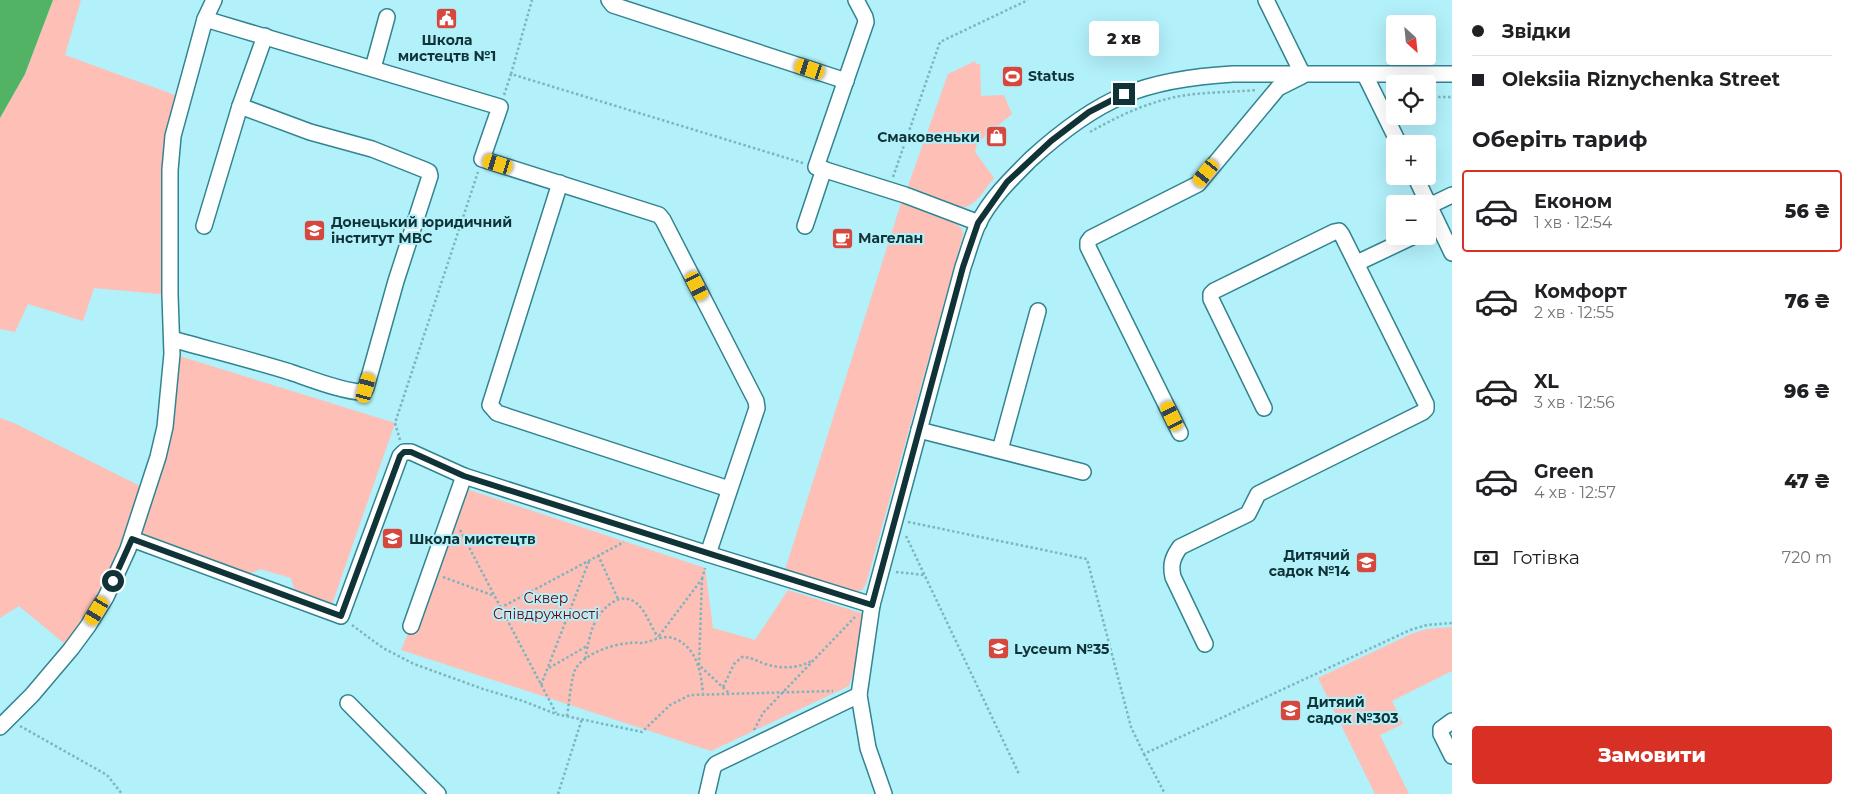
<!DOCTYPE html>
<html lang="uk">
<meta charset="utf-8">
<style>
:root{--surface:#fff;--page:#f6f6f6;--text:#202124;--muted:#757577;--line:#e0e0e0;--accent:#d93025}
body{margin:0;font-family:Montserrat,sans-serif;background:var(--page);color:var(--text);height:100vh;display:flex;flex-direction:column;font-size:19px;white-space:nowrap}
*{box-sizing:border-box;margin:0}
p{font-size:16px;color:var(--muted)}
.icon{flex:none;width:28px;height:28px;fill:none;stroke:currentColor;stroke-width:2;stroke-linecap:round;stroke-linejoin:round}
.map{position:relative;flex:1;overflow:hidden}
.details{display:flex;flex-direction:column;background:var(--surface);width:400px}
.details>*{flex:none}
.guide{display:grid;align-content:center;height:110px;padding:0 20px;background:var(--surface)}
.needle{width:32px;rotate:153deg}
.controls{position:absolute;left:1386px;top:15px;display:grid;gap:10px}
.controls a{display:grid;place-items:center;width:50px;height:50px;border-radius:5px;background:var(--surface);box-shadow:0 5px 20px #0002;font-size:25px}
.end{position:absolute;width:22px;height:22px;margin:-11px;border:6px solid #103338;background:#fff;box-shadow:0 0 0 2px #fff}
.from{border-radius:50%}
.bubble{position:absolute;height:35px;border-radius:5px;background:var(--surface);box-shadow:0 5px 20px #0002;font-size:16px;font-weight:800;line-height:35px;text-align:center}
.car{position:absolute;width:15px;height:30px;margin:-15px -8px;border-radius:6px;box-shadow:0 0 4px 1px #0007;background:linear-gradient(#f5c518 24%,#345 0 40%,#f5c518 0 76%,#345 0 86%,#f5c518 0)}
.guide b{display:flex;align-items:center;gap:18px;height:48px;font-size:19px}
.guide b+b{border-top:1px solid var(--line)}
.guide i{width:12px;height:12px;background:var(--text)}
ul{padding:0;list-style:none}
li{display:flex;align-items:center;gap:15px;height:82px;margin:0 10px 8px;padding:0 10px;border:2px solid transparent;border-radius:5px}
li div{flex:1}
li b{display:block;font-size:19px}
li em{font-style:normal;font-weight:800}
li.on{border-color:var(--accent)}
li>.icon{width:45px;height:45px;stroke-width:1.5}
h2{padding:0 20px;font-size:22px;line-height:60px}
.pay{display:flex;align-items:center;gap:12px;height:55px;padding:0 20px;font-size:19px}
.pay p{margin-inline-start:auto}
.button{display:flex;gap:10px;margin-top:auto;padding:10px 20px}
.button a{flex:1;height:58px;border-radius:5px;background:var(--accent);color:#fff;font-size:20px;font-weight:800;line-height:58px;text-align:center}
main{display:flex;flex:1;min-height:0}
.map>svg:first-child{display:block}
.green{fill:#febfb6}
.water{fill:#52b365}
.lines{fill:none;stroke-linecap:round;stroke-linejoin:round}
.minor-casing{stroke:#318490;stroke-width:18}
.path{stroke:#7eb4bc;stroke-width:2.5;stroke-dasharray:2.5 2.5;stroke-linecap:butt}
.minor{stroke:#fff;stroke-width:15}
.route{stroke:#103338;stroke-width:6}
.labels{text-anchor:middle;stroke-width:4;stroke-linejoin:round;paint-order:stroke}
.poi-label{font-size:14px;font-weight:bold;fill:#103338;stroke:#b2f0fa;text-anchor:start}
.park-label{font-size:14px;fill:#710205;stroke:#b2f0fa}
</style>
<main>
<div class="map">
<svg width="1452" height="794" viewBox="0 0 1452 794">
<rect width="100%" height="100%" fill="#b2f0fa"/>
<g class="green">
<polygon points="53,0 81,0 65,55 183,98 173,136 170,295 94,288 83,321 28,304 15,332 0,329 0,118 25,74"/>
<path d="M975,61L976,64H980L981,96L1004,95L1012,114L977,143L975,152L994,178C985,188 975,209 960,207L908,186L948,74Z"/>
<polygon points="901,203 955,223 962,229 963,235 866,584 862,590 856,592 785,570"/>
<polygon points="176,355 395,423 331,607 296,595 291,578 260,569 246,576 146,538 141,533"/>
<polygon points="0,418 14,423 148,490 132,539 71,649 19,606 0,618"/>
<polygon points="460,487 705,568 713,628 755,640 788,590 870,616 849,686 711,751 401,650 411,626"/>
<polygon points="1452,627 1452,671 1392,701 1403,724 1380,735 1409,794 1375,794 1318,678 1411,634 1427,629"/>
</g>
<polygon class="water" points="0,0 53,0 25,74 0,118"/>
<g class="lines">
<defs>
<g id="minor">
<polyline points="609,0 613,5 846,81"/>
<polyline points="856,0 865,17 866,22 816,167 905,195 979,223"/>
<polyline points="1266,0 1303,75"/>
<polyline points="205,19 500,107 482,159 659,215 663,220 756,401 757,408 708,554 872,605"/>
<polyline points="373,68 387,17"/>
<polyline points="1365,75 1399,144"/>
<polyline points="1415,176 1452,253"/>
<polyline points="560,183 490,405 497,413 729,489"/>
<polyline points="1429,206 1452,195"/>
<polyline points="204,226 240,106 265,36"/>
<polyline points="805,226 824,169"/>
<polyline points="1357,263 1414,236"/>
<path d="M172,339C211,350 251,360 290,372C308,378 346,393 364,392L366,388L396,281L430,176L429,172L425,170L372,149L310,132L240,106"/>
<polyline points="919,430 1083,472"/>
<polyline points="1180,433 1088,247 1088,242 1091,238 1198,184 1278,88 1302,76"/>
<polyline points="1000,450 1038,311"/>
<polyline points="464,476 708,554"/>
<polyline points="132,539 341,616 400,456 404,452 411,452 464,476 411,626"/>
<path d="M1205,644L1173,577C1170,564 1173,557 1180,547L1248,514L1258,494L1423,412L1426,409V404L1342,235L1339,231L1334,232L1214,291L1211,294V299L1264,408"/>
<polyline points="348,703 438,794"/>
<polyline points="1452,721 1441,729 1441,734 1452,756"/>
<polyline points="0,727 32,695 71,649 88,626 106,597 128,549 158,457 165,427 172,354 170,295 170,170 173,136 205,19 214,0"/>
<polyline points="707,794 713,768 716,764 859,695"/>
<path d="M884,794L868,748L859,695L872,605L963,267C968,253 972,237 978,224C990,199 1012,178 1031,159C1098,98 1143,79 1233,74H1452"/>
</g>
</defs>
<use href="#minor" class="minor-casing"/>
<g class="path">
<polyline points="511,74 532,0"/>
<polyline points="504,95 511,74 803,163"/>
<polyline points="1428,97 1452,97"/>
<path d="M1090,132C1120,115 1152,100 1187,95C1210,92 1233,92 1257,90"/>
<polyline points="893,177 940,42 1028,0"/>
<polyline points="400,440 395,423 478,172"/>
<polyline points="908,522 1087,559 1131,727 1144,754 1410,630 1427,625 1452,623"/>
<polyline points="460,530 556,713"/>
<polyline points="906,536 1019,774"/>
<polyline points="598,555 618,599"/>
<polyline points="896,572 924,575"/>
<polyline points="443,577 492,595"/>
<polyline points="702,579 705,568"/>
<polyline points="500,608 624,542"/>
<polyline points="352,625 383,648 414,664 483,689 523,701 556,714 642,732 670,705 690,695 833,691"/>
<polyline points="659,636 702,579 699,665 729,693"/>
<path d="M585,659C590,635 592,616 613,602C620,598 627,597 635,602C645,609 651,627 658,637"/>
<polyline points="549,668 587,646"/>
<polyline points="541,685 589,561"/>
<path d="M723,687L734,664L742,657C751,657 757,661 765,664C782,669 798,669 813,660"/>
<path d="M567,716C569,705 571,676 576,668C586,653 613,644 630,643C634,642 638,643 642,643C655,641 664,633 678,640C698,651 701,674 703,693"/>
<polyline points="20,726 107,775 122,794"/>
<polyline points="754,730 763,713 855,617"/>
<polyline points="1144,754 1165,794"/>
<polyline points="558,794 582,719"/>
</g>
<use href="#minor" class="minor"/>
</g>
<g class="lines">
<polyline class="route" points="113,581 132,539 341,616 400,456 404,452 411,452 464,476 872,605 963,267 978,223 1007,182 1051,141 1089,112 1124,94"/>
</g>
<defs>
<symbol id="civic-square" viewBox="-11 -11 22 22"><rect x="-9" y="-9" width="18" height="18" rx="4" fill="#d6483d" stroke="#b2f0fa"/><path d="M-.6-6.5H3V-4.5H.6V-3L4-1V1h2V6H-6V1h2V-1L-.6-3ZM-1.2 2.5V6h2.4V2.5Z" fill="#fff"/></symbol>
<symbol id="stadium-square" viewBox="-11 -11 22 22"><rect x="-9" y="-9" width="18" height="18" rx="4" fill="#d6483d" stroke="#b2f0fa"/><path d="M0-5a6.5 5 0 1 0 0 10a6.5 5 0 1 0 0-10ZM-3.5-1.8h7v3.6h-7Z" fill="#fff"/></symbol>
<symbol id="shop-square" viewBox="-11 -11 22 22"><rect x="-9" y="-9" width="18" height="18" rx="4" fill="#d6483d" stroke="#b2f0fa"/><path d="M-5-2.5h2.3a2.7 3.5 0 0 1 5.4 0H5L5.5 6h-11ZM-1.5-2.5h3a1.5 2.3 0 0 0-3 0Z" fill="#fff"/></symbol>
<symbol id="university-square" viewBox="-11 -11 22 22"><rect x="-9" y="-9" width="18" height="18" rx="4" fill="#d6483d" stroke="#b2f0fa"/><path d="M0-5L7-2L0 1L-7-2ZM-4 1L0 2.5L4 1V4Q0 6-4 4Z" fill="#fff"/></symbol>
<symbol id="cafe-square" viewBox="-11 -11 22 22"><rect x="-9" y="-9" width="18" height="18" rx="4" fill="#d6483d" stroke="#b2f0fa"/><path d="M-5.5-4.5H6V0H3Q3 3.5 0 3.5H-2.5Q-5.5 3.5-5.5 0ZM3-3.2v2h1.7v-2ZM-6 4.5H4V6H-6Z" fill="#fff"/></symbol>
<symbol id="school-square" viewBox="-11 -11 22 22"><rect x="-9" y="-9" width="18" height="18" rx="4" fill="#d6483d" stroke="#b2f0fa"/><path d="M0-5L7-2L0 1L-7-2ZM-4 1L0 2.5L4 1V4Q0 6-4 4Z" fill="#fff"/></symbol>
</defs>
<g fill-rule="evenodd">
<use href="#civic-square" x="434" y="6" width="25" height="25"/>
<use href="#stadium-square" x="1000" y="64" width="25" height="25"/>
<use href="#shop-square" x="984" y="124" width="25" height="25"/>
<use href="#university-square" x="302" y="218" width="25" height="25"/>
<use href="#cafe-square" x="830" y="226" width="25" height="25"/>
<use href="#school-square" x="380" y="526" width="25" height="25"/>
<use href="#school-square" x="1354" y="550" width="25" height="25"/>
<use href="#school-square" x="986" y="636" width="25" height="25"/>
<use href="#school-square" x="1278" y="698" width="25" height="25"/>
</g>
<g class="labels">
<g class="poi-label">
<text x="447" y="45" text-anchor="middle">Школа<tspan x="447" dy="16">мистецтв №1</tspan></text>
<text x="1028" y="81">Status</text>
<text x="980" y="142" text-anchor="end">Смаковеньки</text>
<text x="331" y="227">Донецький юридичний<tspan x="331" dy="16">інститут МВС</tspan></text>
<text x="858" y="243">Магелан</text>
<text x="409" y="544">Школа мистецтв</text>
<text x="1350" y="560" text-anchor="end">Дитячий<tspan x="1350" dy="16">садок №14</tspan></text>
<text x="1014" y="654">Lyceum №35</text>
<text x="1307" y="707">Дитяий<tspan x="1307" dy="16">садок №303</tspan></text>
</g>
<g class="park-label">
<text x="546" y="603">Сквер<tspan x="546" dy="16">Співдружності</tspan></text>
</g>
</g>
</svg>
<div class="controls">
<a><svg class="needle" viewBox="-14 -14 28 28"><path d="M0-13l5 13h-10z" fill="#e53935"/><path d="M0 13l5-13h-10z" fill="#757577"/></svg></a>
<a><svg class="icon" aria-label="locate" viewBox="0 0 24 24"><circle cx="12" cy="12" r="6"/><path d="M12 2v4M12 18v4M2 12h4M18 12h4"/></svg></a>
<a>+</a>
<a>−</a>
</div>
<i class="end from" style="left:113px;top:581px"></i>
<i class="end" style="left:1124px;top:94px"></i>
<div class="bubble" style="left:1089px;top:21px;width:70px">2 хв</div>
<i class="car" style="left:810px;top:69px;rotate:288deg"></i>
<i class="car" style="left:498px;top:164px;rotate:287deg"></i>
<i class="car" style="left:1206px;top:173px;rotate:219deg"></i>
<i class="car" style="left:697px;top:286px;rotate:153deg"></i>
<i class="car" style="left:366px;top:388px;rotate:15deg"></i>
<i class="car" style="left:1172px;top:416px;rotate:334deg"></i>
<i class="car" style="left:97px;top:611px;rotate:211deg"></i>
</div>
<section class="details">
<div class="guide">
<b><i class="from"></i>Звідки</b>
<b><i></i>Oleksiia Riznychenka Street</b>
</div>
<h2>Оберіть тариф</h2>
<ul>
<li class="on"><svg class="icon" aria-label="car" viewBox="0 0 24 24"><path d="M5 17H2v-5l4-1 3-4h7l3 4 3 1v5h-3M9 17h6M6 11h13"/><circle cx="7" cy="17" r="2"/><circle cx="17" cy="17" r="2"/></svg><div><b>Економ</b><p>1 хв · 12:54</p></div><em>56 ₴</em></li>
<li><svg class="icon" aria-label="car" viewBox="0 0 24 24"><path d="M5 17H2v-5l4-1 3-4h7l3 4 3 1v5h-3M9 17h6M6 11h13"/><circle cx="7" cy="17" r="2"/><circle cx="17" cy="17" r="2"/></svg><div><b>Комфорт</b><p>2 хв · 12:55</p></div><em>76 ₴</em></li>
<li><svg class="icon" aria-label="car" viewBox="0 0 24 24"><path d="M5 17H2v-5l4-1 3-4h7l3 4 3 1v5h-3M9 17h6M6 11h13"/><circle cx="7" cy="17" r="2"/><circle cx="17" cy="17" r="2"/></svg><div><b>XL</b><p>3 хв · 12:56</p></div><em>96 ₴</em></li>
<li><svg class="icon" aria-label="car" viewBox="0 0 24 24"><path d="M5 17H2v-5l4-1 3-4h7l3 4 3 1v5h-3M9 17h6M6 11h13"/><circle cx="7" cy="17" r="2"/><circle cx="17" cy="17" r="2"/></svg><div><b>Green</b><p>4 хв · 12:57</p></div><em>47 ₴</em></li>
</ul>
<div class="pay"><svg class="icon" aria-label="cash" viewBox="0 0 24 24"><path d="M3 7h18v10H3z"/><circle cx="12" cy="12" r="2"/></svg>Готівка<p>720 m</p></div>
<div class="button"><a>Замовити</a></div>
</section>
</main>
